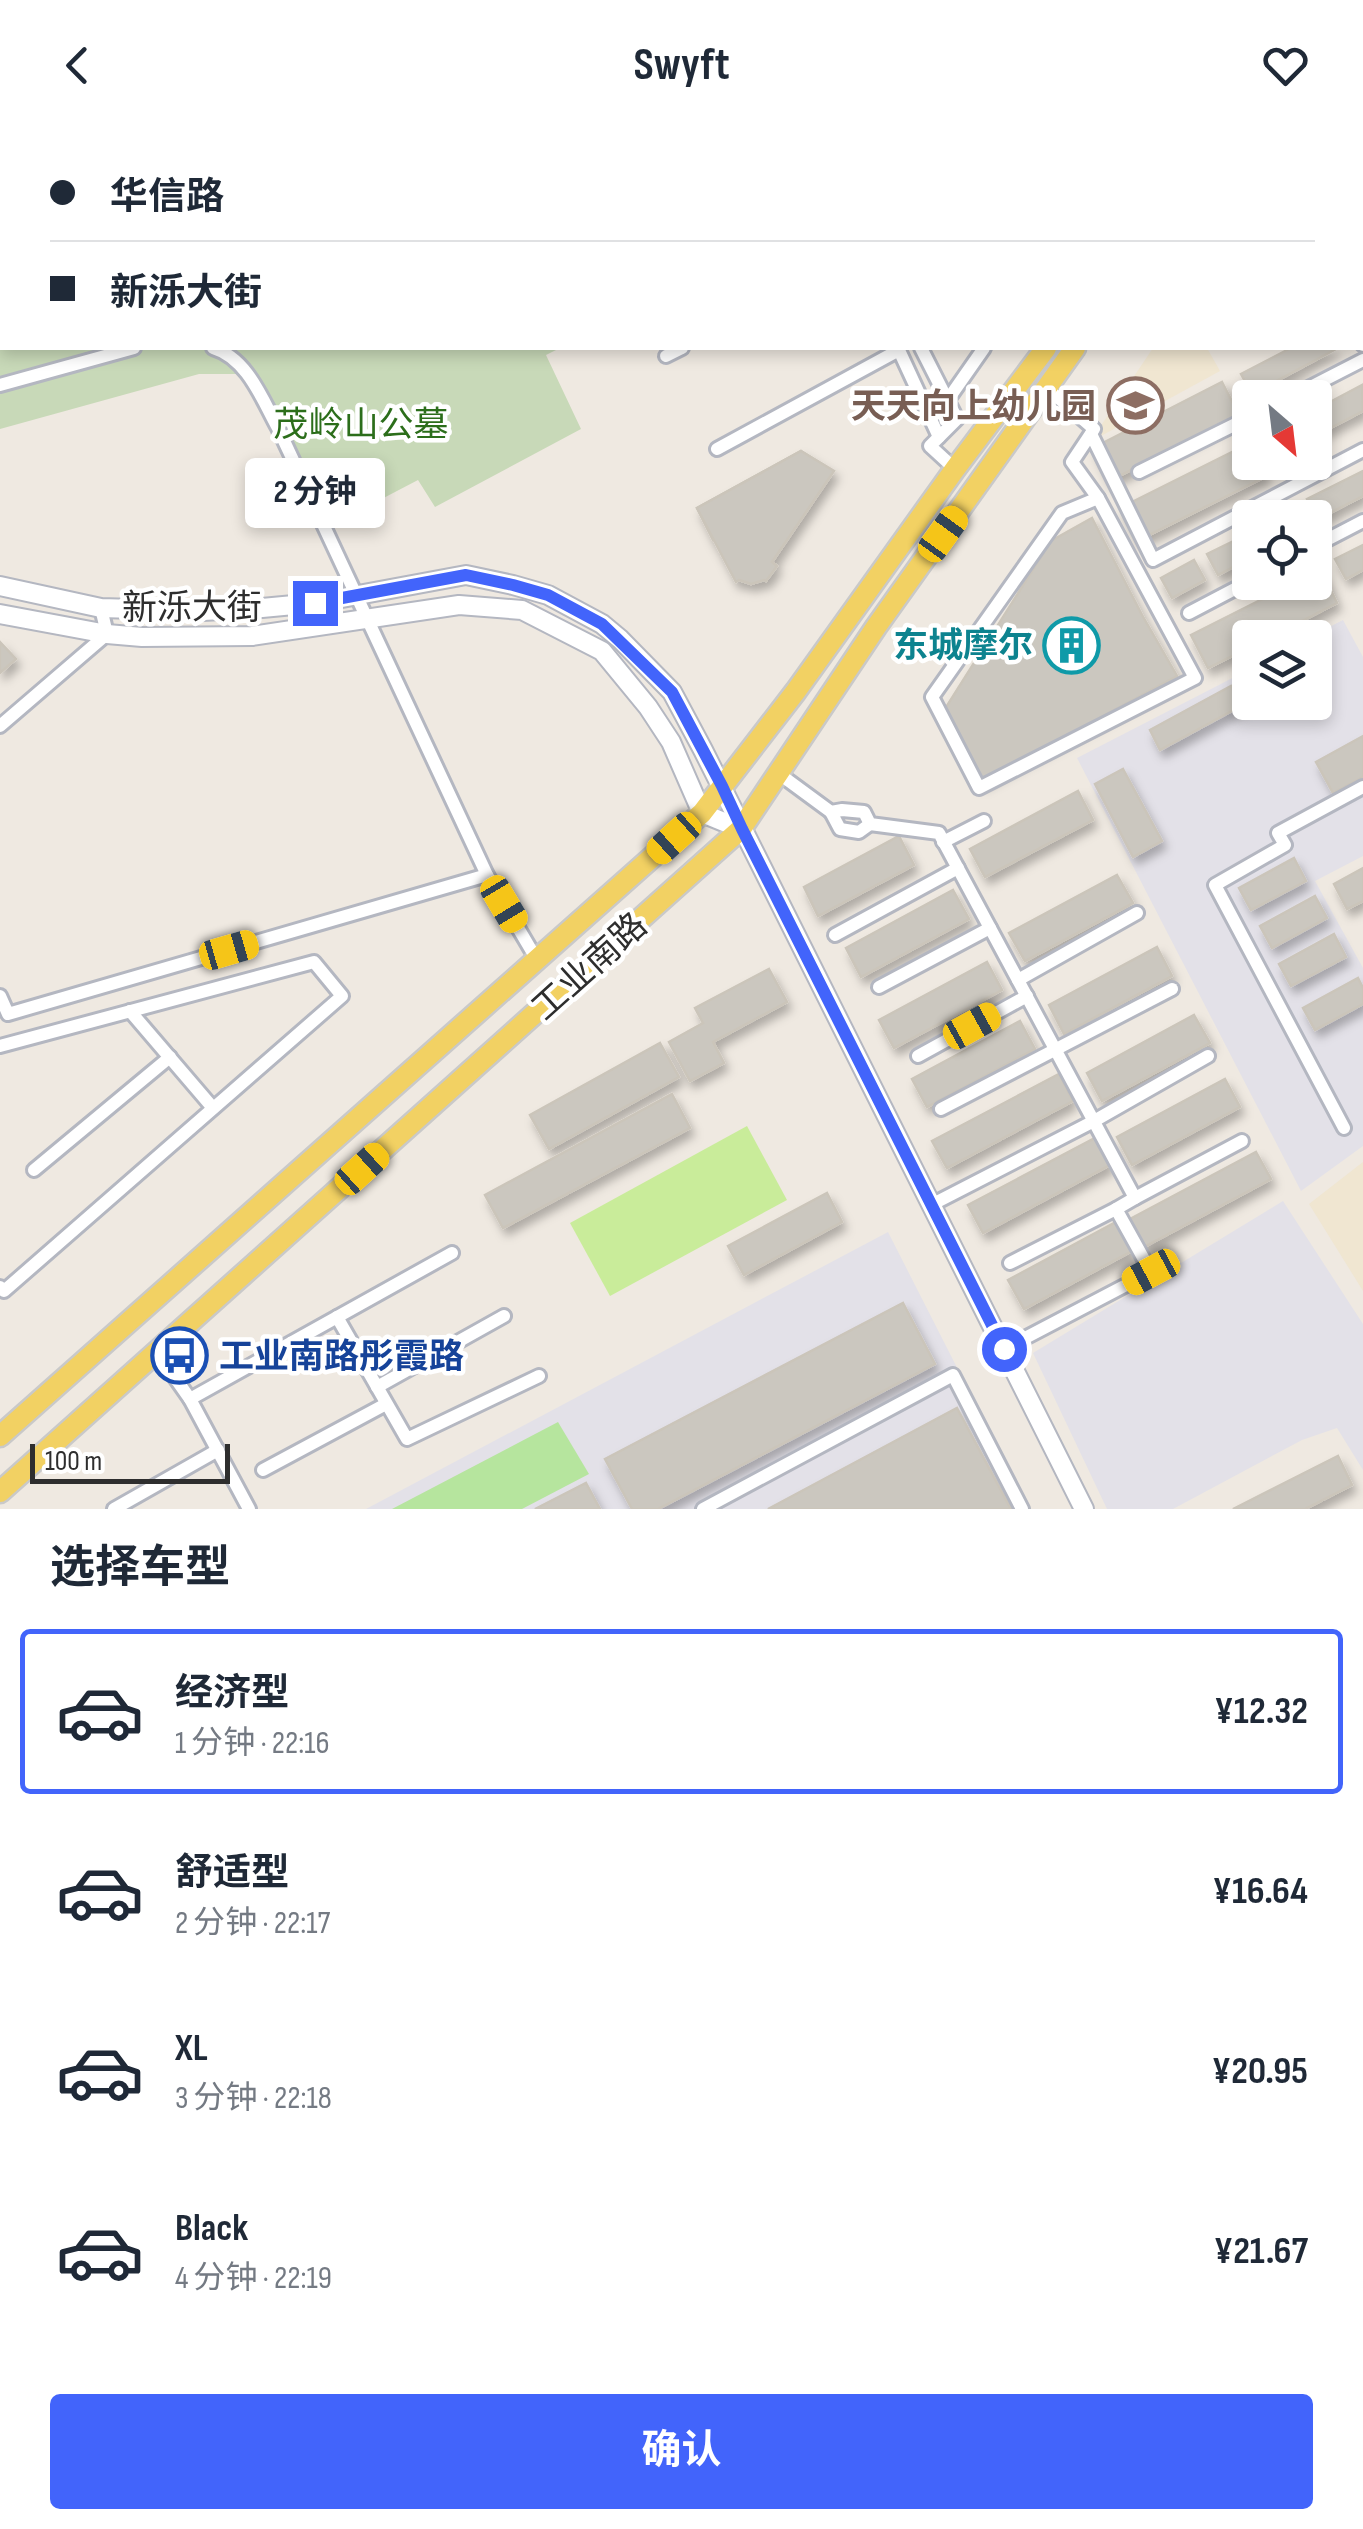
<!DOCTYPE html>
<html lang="zh">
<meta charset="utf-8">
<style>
:root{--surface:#fff;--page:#f6f6f7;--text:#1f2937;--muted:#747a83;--line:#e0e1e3;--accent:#4264fb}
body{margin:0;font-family:"Sofia Sans Condensed","Noto Sans SC",sans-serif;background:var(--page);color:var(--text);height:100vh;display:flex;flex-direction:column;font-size:38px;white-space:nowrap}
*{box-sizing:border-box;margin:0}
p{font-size:32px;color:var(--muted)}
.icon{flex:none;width:55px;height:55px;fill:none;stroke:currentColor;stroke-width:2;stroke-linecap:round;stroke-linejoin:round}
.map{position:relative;height:1379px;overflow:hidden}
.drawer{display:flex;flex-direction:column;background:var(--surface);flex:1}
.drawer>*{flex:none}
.banner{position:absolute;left:0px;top:0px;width:1365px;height:220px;box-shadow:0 5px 15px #0003;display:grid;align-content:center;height:220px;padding:0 50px;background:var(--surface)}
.needle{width:65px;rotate:152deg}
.controls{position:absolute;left:1232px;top:250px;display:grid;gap:20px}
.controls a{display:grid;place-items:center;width:100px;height:100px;border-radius:10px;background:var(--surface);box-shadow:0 5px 15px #0003;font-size:50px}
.scale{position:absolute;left:30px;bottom:25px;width:200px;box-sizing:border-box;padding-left:10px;border:5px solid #2e2e2e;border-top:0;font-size:28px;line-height:35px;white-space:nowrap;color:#2e2e2e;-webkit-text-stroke:8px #fff;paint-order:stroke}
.end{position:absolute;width:45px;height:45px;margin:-22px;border:12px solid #4264fb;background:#fff;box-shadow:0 0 0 5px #fff}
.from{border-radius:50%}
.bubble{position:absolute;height:70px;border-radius:10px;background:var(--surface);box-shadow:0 5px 15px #0003;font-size:32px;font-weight:700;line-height:70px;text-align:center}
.car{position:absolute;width:30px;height:60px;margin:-30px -15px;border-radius:12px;box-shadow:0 0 8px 2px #0007;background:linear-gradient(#f5c518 24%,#345 0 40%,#f5c518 0 76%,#345 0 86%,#f5c518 0)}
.banner b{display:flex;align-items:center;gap:35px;height:95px;font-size:38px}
.banner b+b{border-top:2px solid var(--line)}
.banner i{width:25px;height:25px;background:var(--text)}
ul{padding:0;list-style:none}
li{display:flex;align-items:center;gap:30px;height:165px;margin:0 20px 15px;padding:0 30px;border:5px solid transparent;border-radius:10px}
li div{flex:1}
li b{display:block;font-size:38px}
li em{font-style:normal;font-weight:700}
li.selected{border-color:var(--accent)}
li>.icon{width:90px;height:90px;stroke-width:1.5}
h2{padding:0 50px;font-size:45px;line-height:120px}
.cta{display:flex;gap:20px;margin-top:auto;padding:20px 50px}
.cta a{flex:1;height:115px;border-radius:10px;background:var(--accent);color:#fff;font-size:40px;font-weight:700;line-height:115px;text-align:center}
header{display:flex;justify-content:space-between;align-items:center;height:130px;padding:0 50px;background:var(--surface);font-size:45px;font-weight:700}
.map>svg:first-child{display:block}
.industrial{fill:#e3e1e8}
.education{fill:#f0e6d1}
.green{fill:#b6e59e}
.cemetery{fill:#c8d9b8}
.pitch{fill:#c9ec9a}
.building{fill:#cbc7bf;stroke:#cbc5ba;stroke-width:2.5;filter:url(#shadow)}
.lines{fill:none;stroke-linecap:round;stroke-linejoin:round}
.street-casing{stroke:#b4b7c1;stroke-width:18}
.secondary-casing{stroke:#b4b7c1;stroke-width:22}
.primary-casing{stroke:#c9c9c9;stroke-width:25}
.street{stroke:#fff;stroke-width:12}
.secondary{stroke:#fff;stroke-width:18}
.primary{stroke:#f2d163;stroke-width:20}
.route{stroke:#4264fb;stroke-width:12}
.labels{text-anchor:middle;stroke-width:9;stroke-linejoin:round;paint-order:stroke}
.education-label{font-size:35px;font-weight:bold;fill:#785e54;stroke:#fff;text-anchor:end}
.park-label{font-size:35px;fill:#2c6e1b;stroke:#fff}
.street-label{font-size:35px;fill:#2e2e2e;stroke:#fff}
.culture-label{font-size:35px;font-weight:bold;fill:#0d838f;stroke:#fff;text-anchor:end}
.transit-label{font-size:35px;font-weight:bold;fill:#164399;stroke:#fff;text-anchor:start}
</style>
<header><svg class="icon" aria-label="back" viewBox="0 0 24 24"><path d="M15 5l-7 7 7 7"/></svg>Swyft<svg class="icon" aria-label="heart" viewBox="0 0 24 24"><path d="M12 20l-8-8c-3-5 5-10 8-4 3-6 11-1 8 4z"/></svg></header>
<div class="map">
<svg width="1363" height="1379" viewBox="0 0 1363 1379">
<defs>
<filter id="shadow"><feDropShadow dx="4" dy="7" stdDeviation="5" flood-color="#0004"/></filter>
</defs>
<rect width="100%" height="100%" fill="#efe9e1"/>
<g class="industrial">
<polygon points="1343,490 1363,527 1363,726 1315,751 1363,838 1363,1016 1301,1061 1077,628 1250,539 1250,572 1315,572 1315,508 1310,507"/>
<polygon points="1283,1071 1363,1194 1363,1340 1337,1298 1302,1310 1173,1379 1107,1379 1033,1223"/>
<polygon points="888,1102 1029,1379 366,1379"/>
</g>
<g class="education">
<polygon points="1153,218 1207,218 1220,241 1090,312"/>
<polygon points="1363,1032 1363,1161 1309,1074"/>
</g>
<g class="green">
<polygon points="0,0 617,0 618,2 2,2 2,180 0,183"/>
<polygon points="558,1292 589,1344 522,1379 392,1379"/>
</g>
<polygon class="cemetery" points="2,178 2,218 560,218 546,225 581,299 435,377 418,350 330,396 249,244 199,244 0,299 0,180"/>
<polygon class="pitch" points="747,996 787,1070 610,1166 570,1093"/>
<g class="building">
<polygon points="1291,218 1338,218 1252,264 1241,244"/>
<polygon points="1222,252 1239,285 1109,351 1093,318"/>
<polygon points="1362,255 1363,281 1315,306 1315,280"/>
<polygon points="1250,313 1250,332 1260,332 1267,346 1137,411 1120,378"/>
<polygon points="801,321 823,335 808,360 713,410 697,378"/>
<polygon points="801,321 834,341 772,432 777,436 766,451 764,450 751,454 739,450 736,452 697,378"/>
<polygon points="1363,341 1363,366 1318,389 1307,369"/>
<polygon points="1092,388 1142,485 1177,546 981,652 943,582 1051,411"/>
<polygon points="1250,403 1250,428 1218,445 1207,424"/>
<polygon points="1363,415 1363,440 1346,449 1335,429"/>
<polygon points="1194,430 1205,450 1172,468 1161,448"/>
<polygon points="1321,440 1337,473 1269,508 1250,508 1250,517 1208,538 1191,505 1296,452 1315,452 1315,443"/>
<polygon points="0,512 16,529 0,543"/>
<polygon points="1231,556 1241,576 1160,620 1150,600"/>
<polygon points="1363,606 1363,647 1333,663 1316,632"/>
<polygon points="1123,639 1162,711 1133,727 1095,654"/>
<polygon points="1078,661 1093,690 985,747 970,719"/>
<polygon points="899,706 914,735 818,786 804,757"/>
<polygon points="1294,728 1306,751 1251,780 1239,758"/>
<polygon points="1363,738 1363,771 1347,779 1334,754"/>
<polygon points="1117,745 1133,773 1025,831 1009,803"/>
<polygon points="953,760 969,789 861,847 846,818"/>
<polygon points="1315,766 1327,788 1272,818 1260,796"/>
<polygon points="1334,804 1346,827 1291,856 1279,834"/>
<polygon points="1157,817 1172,846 1064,904 1049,875"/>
<polygon points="987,832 1002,860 894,918 879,890"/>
<polygon points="769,839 787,872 713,912 724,933 690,951 669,912 703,893 695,878"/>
<polygon points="1358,848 1363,858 1363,874 1315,900 1303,878"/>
<polygon points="1194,885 1210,913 1102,971 1087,943"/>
<polygon points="1020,891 1035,919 927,977 912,949"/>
<polygon points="660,913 679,947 549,1019 530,985"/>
<polygon points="1059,944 1073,971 947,1038 932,1011"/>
<polygon points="1225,949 1240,977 1132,1035 1117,1007"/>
<polygon points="672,964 690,998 503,1098 485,1065"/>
<polygon points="1095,1008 1110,1035 983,1103 968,1075"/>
<polygon points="1256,1022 1271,1049 1144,1117 1130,1089"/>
<polygon points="827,1063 842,1092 744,1145 728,1116"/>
<polygon points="1116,1092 1132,1121 1024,1179 1008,1150"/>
<polygon points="903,1173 935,1234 658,1379 632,1379 605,1329"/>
<polygon points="957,1278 1011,1379 768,1379"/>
<polygon points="1338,1326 1352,1355 1305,1379 1233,1379"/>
<polygon points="586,1353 600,1379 535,1379"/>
</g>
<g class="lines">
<defs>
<g id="street">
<polyline points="782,0 787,2"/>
<polyline points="978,0 979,2"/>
<polyline points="992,0 993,2"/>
<polyline points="1178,0 1181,2"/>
<polyline points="728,2 732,0"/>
<polyline points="812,2 817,0"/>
<polyline points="939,2 943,0"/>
<polyline points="1107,2 1109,0"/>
<polyline points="1362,35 1363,34"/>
<polyline points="1362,214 1363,215"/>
<path d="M213,218C247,228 262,269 278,298L487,745L537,830"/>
<polyline points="898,218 939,307"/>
<polyline points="921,218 957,289 930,316 955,339"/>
<polyline points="666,226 682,218"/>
<polyline points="0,255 134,218"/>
<polyline points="1047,258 1094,299 1072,332 1098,368"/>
<polyline points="1289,268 1363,230"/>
<polyline points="947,271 984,218"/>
<polyline points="1091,304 1153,430 1363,320"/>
<polyline points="717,319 899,220"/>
<polyline points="1139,342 1250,287"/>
<polygon points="1098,368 1195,548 979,658 932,567 1062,383"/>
<polyline points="1315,416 1363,391"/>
<polyline points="1189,483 1250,451"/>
<polyline points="0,596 107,504 101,478"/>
<polyline points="778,643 831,682 842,680 864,682 870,694 939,703 1135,1068 1116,1079 1151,1142 1004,1219"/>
<polyline points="831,682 840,699 859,702 870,694"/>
<polyline points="943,712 984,691"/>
<polyline points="835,805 958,738"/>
<polyline points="1018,850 1137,783"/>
<polyline points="879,857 990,798"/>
<polyline points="0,866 8,884 487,745"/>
<polyline points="130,881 213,978"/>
<polyline points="0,916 314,832 342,866 4,1161 0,1157"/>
<polyline points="918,926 1027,866"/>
<polyline points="941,979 1172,859"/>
<polyline points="1344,998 1215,755 1285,715 1278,703 1363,657"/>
<polyline points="34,1040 170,927"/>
<polyline points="1135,1068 1242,1011"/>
<polyline points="931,1075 1094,991 1208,926"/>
<polyline points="1010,1133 1116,1079"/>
<polyline points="337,1187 407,1309 539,1246"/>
<polyline points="157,1222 190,1269 452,1123"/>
<polyline points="377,1257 504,1186"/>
<polyline points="190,1269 249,1379"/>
<polyline points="263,1340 386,1274"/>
<polyline points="114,1379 218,1320"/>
<polyline points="703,1379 953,1245 1022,1379"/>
</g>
<g id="secondary">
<polyline points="1287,0 1289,2"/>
<polyline points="1362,138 1363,139"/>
<polyline points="0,456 101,478 203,481 262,478 315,473 466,445 513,455 548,465 602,494 620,509 672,562 703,620 1084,1379"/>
<polyline points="0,484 107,504 142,507 252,506 459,475 522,480 602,521 648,577 671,612 702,683 741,699"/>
</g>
<g id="primary">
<polyline points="1197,2 1199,0"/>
<polyline points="1222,2 1224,0"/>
<polyline points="0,1306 702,683 796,561 955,339 1046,218"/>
<polyline points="0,1362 741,699 876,497 1075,218"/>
</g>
</defs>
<use href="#street" class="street-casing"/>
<use href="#secondary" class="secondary-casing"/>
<use href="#primary" class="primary-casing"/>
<use href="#street" class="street"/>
<use href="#secondary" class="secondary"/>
<use href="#primary" class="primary"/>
</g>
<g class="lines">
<polyline class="route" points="315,473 466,445 513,455 548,465 602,494 672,562 722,656 742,699 1004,1219"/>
</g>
<defs>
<symbol id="school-ring" viewBox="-11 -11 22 22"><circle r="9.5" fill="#fff" stroke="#8d6e63" stroke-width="1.5"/><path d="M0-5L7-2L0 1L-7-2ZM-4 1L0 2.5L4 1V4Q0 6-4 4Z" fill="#8d6e63"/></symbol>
<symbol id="building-ring" viewBox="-11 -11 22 22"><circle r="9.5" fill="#fff" stroke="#0f9aa8" stroke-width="1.5"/><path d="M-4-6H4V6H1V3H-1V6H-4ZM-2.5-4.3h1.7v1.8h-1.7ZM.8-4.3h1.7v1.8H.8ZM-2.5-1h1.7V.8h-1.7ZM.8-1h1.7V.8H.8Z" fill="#0f9aa8"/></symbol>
<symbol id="bus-ring" viewBox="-11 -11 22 22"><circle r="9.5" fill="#fff" stroke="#1a4fb4" stroke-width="1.5"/><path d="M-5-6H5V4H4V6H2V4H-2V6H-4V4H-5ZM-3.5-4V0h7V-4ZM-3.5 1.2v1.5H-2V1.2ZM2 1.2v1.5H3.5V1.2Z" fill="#1a4fb4"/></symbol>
</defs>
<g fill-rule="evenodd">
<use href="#school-ring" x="1104" y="244" width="63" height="63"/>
<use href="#building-ring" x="1040" y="484" width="63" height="63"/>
<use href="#bus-ring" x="148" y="1194" width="63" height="63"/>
</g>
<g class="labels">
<g class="education-label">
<text x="1096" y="288">天天向上幼儿园</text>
</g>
<g class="park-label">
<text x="361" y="306">茂岭山公墓</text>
</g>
<g class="street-label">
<text x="192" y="489">新泺大街</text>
<text transform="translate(589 836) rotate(-42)" y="12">工业南路</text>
</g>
<g class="culture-label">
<text x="1033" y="527">东城摩尔</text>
</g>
<g class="transit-label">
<text x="219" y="1238">工业南路彤霞路</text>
</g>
</g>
</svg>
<div class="controls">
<a><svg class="needle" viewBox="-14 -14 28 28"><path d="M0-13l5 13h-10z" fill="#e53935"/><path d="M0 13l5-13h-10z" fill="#747a83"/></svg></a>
<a><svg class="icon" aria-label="locate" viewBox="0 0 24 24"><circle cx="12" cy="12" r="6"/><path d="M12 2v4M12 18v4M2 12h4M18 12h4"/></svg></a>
<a><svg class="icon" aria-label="layers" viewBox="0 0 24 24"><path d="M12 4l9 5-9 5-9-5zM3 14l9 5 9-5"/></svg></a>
</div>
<div class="scale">100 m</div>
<i class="end from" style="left:1004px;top:1219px"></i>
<i class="end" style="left:315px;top:473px"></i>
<div class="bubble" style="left:245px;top:328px;width:140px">2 分钟</div>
<i class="car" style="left:943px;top:404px;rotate:36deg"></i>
<i class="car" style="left:674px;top:708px;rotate:228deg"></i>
<i class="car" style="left:504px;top:774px;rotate:149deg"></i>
<i class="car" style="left:229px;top:820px;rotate:74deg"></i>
<i class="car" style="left:972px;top:896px;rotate:61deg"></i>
<i class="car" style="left:362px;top:1039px;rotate:48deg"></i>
<i class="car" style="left:1151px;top:1142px;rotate:242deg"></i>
<div class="banner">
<b><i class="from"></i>华信路</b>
<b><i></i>新泺大街</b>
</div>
</div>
<section class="drawer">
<h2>选择车型</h2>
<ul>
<li class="selected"><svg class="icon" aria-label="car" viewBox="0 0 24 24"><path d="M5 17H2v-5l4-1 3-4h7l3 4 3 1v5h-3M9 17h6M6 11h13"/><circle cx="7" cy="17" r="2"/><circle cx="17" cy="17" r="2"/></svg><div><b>经济型</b><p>1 分钟 · 22:16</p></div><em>¥12.32</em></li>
<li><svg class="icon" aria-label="car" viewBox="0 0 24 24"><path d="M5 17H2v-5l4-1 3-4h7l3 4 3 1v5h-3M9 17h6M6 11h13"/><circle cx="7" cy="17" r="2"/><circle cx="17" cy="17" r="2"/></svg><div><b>舒适型</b><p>2 分钟 · 22:17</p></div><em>¥16.64</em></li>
<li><svg class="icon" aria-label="car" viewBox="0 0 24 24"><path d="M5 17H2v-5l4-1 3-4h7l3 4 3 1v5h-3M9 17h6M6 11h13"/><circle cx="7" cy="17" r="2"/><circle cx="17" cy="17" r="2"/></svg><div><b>XL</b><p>3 分钟 · 22:18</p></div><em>¥20.95</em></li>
<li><svg class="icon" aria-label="car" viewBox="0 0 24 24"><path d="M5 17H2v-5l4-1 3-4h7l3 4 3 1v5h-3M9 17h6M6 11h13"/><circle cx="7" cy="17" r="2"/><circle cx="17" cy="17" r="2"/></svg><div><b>Black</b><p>4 分钟 · 22:19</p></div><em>¥21.67</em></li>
</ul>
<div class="cta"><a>确认</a></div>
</section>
